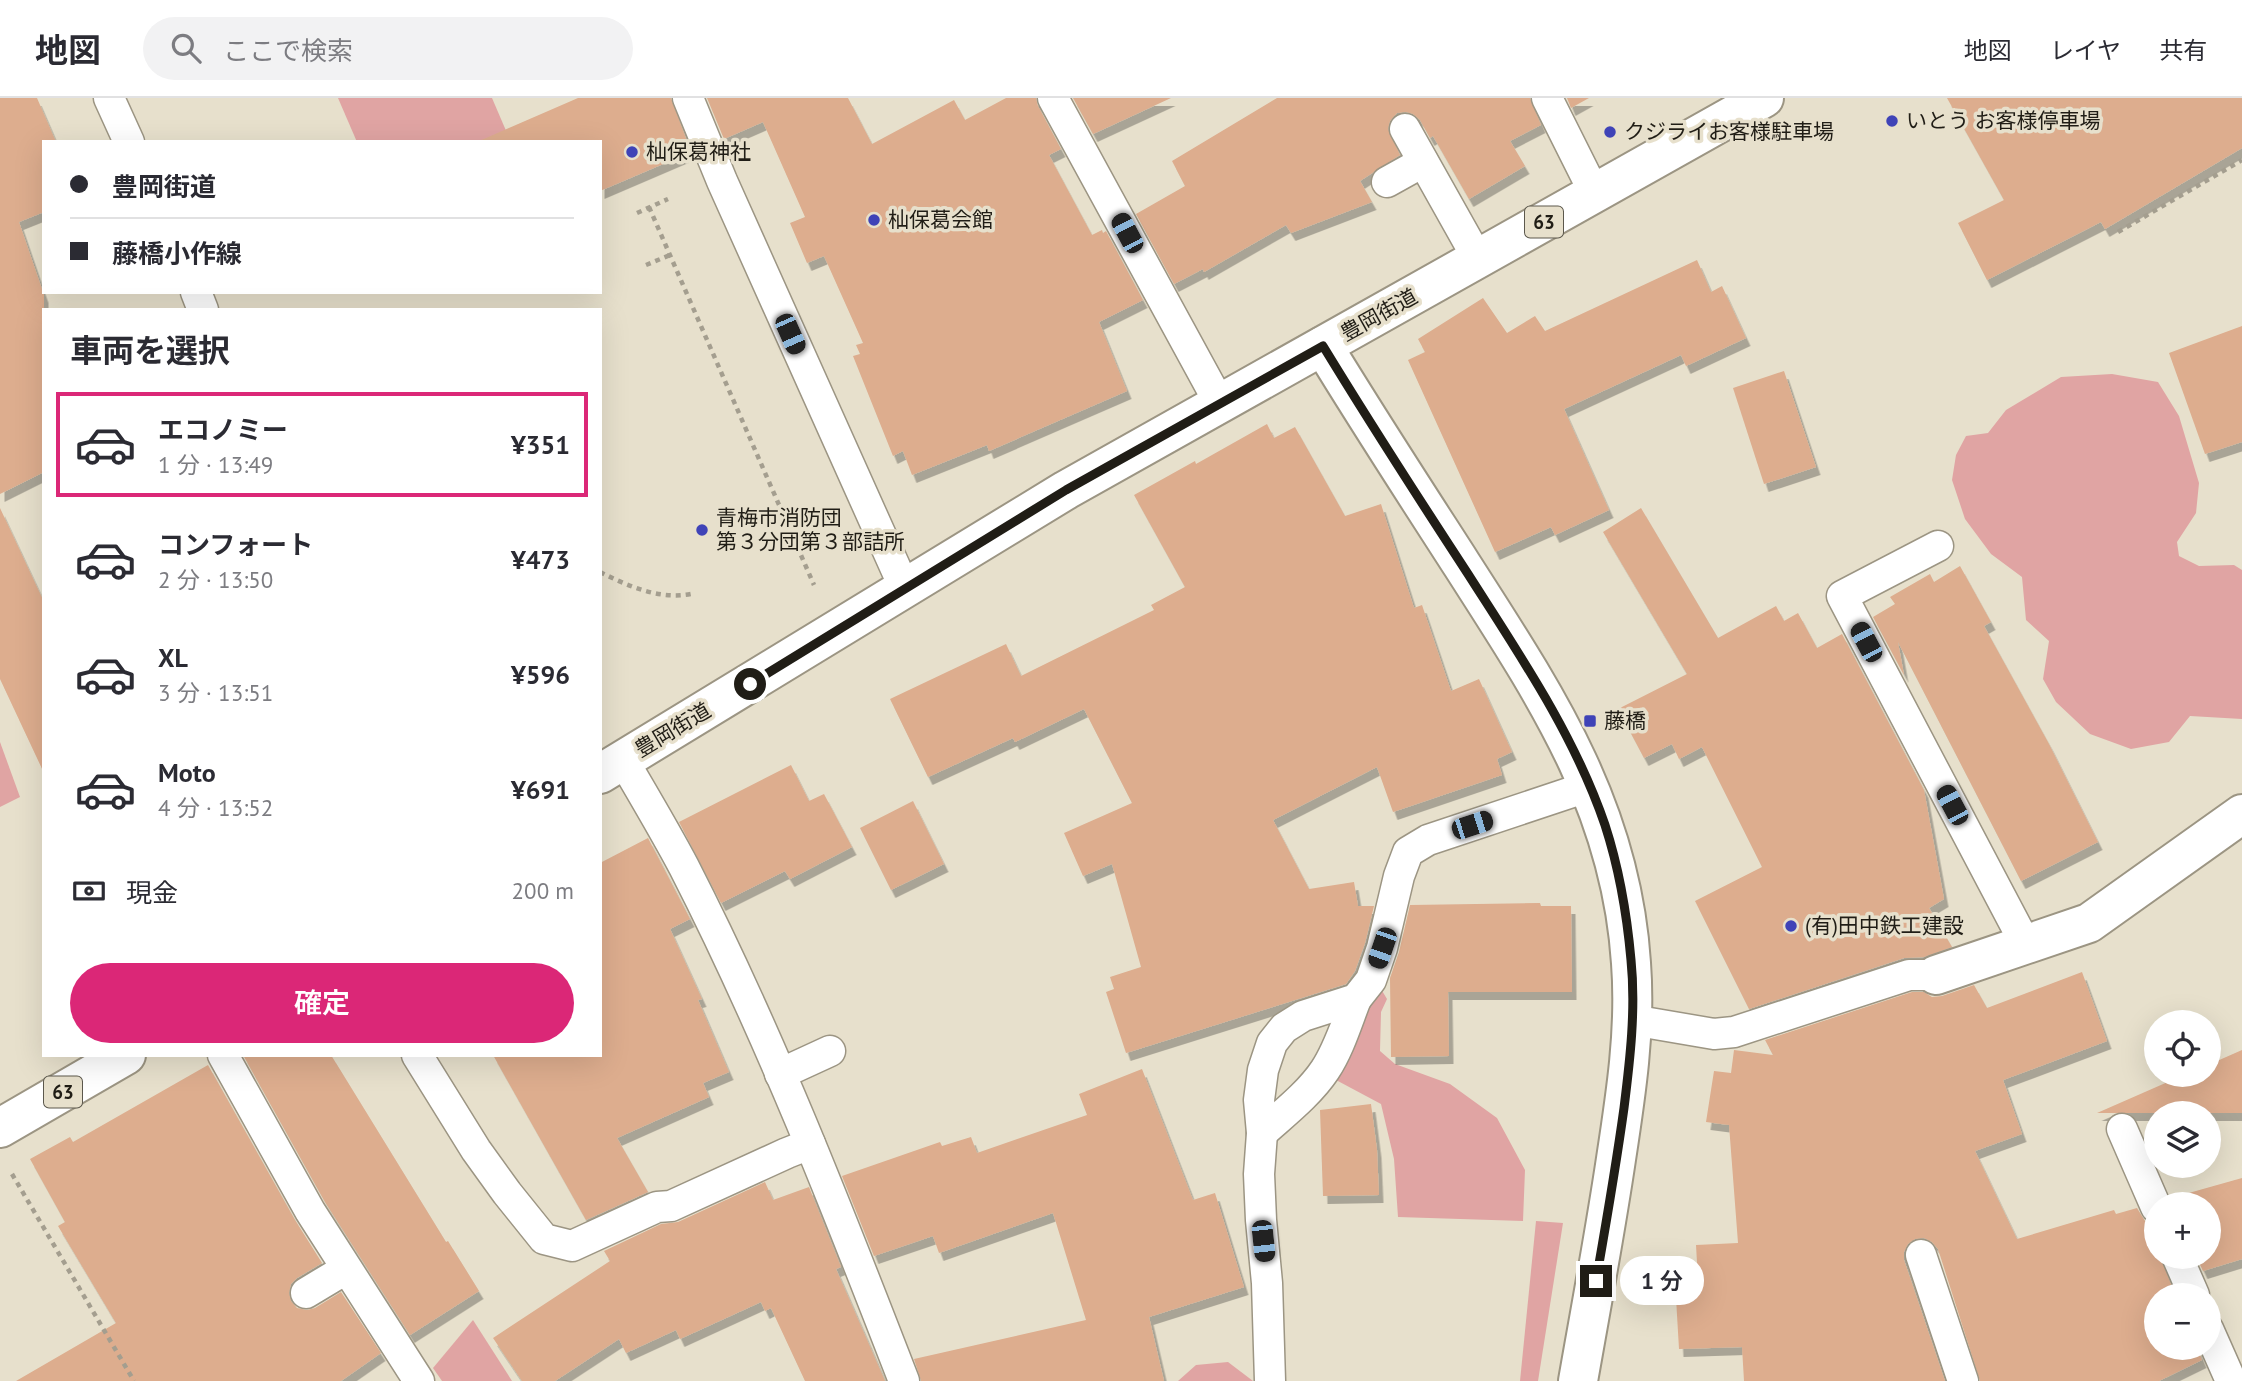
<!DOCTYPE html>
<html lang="ja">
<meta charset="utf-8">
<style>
:root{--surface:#fff;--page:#f2f2f3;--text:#2b2b33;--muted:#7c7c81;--line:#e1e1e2;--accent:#db2777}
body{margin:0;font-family:"PT Sans","Noto Sans JP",sans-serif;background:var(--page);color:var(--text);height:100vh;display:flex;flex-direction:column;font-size:26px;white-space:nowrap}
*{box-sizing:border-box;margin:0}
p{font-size:23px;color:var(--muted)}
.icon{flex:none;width:38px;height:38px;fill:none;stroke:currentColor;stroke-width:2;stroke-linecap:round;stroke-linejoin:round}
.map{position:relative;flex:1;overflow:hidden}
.side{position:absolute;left:42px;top:210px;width:560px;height:749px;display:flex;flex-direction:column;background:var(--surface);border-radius:0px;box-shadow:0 7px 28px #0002}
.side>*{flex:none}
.guide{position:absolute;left:42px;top:42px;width:560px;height:154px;border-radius:0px;box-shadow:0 7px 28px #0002;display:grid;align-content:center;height:154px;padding:0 28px;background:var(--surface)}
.buttons{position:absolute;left:2144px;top:912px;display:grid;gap:14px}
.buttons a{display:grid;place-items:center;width:77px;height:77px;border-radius:50%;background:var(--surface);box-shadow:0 7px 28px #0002;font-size:35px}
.end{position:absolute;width:32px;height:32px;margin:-16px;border:9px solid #201d16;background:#fff;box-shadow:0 0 0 4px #fff}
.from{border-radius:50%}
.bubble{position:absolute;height:49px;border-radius:24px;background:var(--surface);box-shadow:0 7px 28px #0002;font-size:23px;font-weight:600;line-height:49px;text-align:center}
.car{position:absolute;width:21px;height:42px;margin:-21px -10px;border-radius:9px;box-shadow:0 0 5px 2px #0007;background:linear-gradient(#222 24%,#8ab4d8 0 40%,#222 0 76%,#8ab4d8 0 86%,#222 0)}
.guide b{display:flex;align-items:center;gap:24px;height:66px;font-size:26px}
.guide b+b{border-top:2px solid var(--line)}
.guide i{width:18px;height:18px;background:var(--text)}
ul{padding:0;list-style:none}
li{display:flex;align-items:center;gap:21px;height:105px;margin:0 14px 10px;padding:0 14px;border:4px solid transparent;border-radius:0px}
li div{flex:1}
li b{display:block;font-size:26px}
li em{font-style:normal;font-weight:600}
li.active{border-color:var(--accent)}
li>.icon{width:63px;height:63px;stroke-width:1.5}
h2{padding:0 28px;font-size:32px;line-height:84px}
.pay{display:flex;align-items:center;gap:18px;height:77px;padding:0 28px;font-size:26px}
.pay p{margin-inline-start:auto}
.action{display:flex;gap:14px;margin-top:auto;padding:14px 28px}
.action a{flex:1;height:80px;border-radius:42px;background:var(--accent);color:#fff;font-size:28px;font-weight:600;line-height:80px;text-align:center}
header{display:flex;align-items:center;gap:42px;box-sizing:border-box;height:98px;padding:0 35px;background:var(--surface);border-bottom:2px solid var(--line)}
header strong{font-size:33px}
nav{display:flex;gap:38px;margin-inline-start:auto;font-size:24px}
.search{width:490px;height:63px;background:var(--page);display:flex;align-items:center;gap:18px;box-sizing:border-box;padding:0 24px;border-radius:38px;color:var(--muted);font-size:26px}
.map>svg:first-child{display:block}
.green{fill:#e0a4a3}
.building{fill:#ddad8e;filter:url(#shadow)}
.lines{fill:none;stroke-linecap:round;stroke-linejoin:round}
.service-casing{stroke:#9c9583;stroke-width:33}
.minor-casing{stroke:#9c9583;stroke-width:42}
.secondary-casing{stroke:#9c9583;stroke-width:42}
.primary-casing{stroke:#9c9583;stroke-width:42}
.path{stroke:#a49e8f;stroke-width:4.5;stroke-dasharray:5 5;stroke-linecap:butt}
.service{stroke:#fff;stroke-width:30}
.minor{stroke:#fff;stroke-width:38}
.secondary{stroke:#fff;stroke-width:38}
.primary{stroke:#fff;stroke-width:38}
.route{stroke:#201d16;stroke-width:9}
.poi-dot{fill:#3f43b7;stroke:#e7e0cc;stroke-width:2.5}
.labels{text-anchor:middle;stroke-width:7;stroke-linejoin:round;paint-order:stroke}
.shield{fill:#e7e0cc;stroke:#5c584d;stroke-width:2}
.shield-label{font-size:19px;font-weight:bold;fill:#201d16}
.poi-label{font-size:21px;fill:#201d16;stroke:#e7e0cc;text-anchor:start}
.street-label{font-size:21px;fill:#201d16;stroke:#e7e0cc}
</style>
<header>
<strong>地図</strong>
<div class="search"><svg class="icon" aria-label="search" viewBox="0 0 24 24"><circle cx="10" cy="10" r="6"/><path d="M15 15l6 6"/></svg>ここで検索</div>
<nav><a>地図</a><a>レイヤ</a><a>共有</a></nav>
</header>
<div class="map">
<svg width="2242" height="1283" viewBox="0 0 2242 1283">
<defs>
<filter id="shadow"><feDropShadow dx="4.5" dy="8" stdDeviation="0" flood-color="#0004"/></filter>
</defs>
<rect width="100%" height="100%" fill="#e7e0cc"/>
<g class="green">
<polygon points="338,0 492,0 507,35 487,44 357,44"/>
<polygon points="2112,276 2158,284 2179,318 2199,385 2196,415 2177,444 2179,458 2199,468 2234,467 2242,472 2242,621 2190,618 2169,644 2131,651 2090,636 2056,604 2043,581 2049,543 2026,522 2022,479 1991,456 1965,421 1952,382 1956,357 1966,338 1988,335 2006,312 2061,279"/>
<polygon points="0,644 20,699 0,709"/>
<polygon points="1381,891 1387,901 1381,914 1380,953 1395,966 1450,986 1497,1020 1525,1072 1523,1123 1398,1119 1394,1061 1381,1006 1336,982 1370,906"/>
<polygon points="1536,1123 1563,1125 1538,1283 1520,1283"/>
<polygon points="473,1222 512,1283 442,1283 433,1270"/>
<polygon points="1228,1264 1253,1283 1178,1283 1196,1267"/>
</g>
<g class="building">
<polygon points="0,0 37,0 56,44 44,44 44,114 19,124 44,197 44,374 0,396"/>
<polygon points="578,0 671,0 691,54 600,93 600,44 477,44"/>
<polygon points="707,0 848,0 872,46 954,2 965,22 1006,0 1036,0 1038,8 1061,51 1049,57 1092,137 1102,132 1103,135 1106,133 1143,202 1099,224 1127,293 989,353 987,347 912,377 903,353 893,358 853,258 860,256 856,247 863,245 824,158 807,165 790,125 805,119 763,24 724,41"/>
<polygon points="1073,0 1171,0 1093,36"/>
<polygon points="1277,0 1530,0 1541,27 1510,43 1525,68 1469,101 1433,38 1430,40 1420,22 1413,16 1406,14 1397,15 1390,23 1388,31 1400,57 1360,83 1372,104 1291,135 1286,127 1204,174 1203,171 1174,186 1136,116 1185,88 1172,63"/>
<polygon points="1567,0 1589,0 1571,10"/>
<polygon points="1947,0 2242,0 2242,50 2105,131 2101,124 1987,182 1958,125 2004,102"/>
<polygon points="1697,162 1711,194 1722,188 1746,240 1686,268 1681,257 1564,311 1609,412 1555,437 1551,429 1495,454 1408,262 1425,254 1418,241 1483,200 1507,235 1535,218 1545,233"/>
<polygon points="2242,228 2242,344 2205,356 2169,255"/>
<polygon points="1784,273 1816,369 1764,386 1733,290"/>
<polygon points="1267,326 1274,340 1295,329 1345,418 1381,406 1414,510 1422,507 1451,593 1479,581 1512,654 1497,661 1502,677 1393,714 1377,669 1273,722 1309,791 1354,784 1358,808 1374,808 1365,845 1355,873 1346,886 1126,955 1106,894 1114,891 1110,879 1141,869 1112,766 1083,778 1064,735 1132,705 1084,611 1015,644 1013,640 928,679 890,601 1006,546 1021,578 1154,512 1151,507 1185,489 1134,397 1195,363 1196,366"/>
<polygon points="0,410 44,504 44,675 0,581"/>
<polygon points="1641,410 1718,540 1776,508 1784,523 1798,515 1817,550 1842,536 1924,692 1944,801 1929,810 1952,849 1924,859 1904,860 1749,911 1695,803 1762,769 1702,649 1679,661 1672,646 1644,660 1618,611 1687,576 1603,434"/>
<polygon points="1960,468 1991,524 1984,528 2049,646 2098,744 2021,783 1898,544 1904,577 1873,519 1895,506 1890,499 1930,476 1934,484"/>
<polygon points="791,667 809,703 824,696 852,749 790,781 785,773 721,805 679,724"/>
<polygon points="913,703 944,766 891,792 860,730"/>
<polygon points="648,740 690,821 670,831 702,901 698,902 729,974 703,985 709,999 617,1040 648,1094 586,1122 493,957 600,957 600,765"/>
<polygon points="1540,805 1541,808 1571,808 1572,894 1448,894 1449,958 1391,959 1390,880 1399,854 1410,807"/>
<polygon points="2082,874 2107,943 2003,982 2022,1036 1975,1053 2017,1141 2114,1112 2116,1116 2137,1110 2145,1123 2156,1126 2156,1158 2160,1158 2175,1197 2156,1197 2156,1250 2197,1250 2202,1262 2159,1283 1980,1283 1938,1151 1932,1144 1924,1140 1915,1141 1908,1146 1904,1154 1904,1162 1945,1283 1744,1283 1742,1249 1679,1251 1675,1183 1698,1182 1696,1147 1738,1145 1729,1027 1706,1024 1714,973 1731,975 1734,952 1773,957 1765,942 1912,894 1924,894 1932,899 1942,898 1974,887 1987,910"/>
<polygon points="2242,952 2242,1015 2097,1015 2186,976 2208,976 2208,967"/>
<polygon points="243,957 331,957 446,1144 448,1143 479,1193 410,1237 325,1104"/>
<polygon points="208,967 295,1122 322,1165 297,1180 291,1186 289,1195 291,1203 297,1210 307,1212 315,1210 341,1194 381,1255 341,1283 16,1283 116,1225 58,1128 65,1124 30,1061 70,1039 73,1044"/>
<polygon points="1142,971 1193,1102 1215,1095 1244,1189 1149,1219 1164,1283 921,1283 914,1261 1086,1222 1053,1115 939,1155 933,1138 874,1158 842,1078 940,1044 942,1048 971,1039 977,1055 1087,1017 1079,996"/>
<polygon points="1371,1006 1377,1052 1379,1097 1323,1098 1320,1012"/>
<polygon points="2242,1080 2242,1161 2203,1173 2196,1158 2208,1158 2208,1106 2173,1106 2171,1100"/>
<polygon points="765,1084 773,1102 809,1089 841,1169 836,1171 885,1283 805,1283 771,1210 765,1213 761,1204 680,1241 676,1232 626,1255 619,1241 555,1283 522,1283 493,1240 610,1163 604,1153 661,1126 678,1124"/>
</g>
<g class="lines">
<defs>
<g id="service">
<polyline points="109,0 129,44"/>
<polyline points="688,0 722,83 905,491"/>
<polyline points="1053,0 1220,306"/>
<polyline points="1547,0 1595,96"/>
<polyline points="1405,31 1478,161"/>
<polyline points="1387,84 1423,64"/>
<polyline points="196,194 203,212"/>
<polyline points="1938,448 1842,498 2026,847"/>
<path d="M623,662C644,698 665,733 684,769C769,935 837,1110 904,1283"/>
<polyline points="1632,922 1714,936 1734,934 1909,877 1936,877"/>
<polyline points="223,957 310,1113 419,1283"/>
<polyline points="417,957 476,1052 507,1095 544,1141 572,1148 657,1109 671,1108 787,1055 810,1046"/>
<polyline points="780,976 830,953"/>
<polyline points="2122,1031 2156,1109"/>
<path d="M1262,1035C1283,1016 1309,996 1325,972C1339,951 1347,924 1356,901"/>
<polyline points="1921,1157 1963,1283"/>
<polyline points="2177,1158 2194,1197"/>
<polyline points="306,1195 346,1171"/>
<polyline points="2208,1231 2231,1283"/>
<polyline points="1270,1283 1267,1185 1261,1122 1259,1076 1262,1035 1259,1002 1263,972 1272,945 1284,930 1303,918 1356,901 1371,882 1382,850 1399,778 1408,754 1428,742 1590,688"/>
</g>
<polyline id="minor" points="1936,877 2089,825 2242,716"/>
<path id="secondary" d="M1323,248C1368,322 1415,394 1462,467C1544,595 1621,708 1631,865C1636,931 1626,996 1616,1061C1605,1135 1591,1209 1578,1283"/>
<g id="primary">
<polyline points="600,676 1066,392 1764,0"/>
<polyline points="0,1030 126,957"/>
</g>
</defs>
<use href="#service" class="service-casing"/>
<use href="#minor" class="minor-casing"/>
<use href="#secondary" class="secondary-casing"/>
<use href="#primary" class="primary-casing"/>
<g class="path">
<polyline points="649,109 814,487"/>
<polyline points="637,115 668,101"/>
<polyline points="2118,134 2242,62"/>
<polyline points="646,167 670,157"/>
<path d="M600,474C628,488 659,502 691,496"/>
<polyline points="12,1076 134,1283"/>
</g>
<use href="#service" class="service"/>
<use href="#minor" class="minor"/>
<use href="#secondary" class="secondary"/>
<use href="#primary" class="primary"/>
</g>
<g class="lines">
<path class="route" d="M750,586L1066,392L1323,248C1370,325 1419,401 1468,476C1519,556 1574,636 1605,727C1619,770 1627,817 1631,862C1636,911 1630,962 1624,1010C1616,1068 1606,1126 1596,1183"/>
</g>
<g class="poi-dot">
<circle cx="1892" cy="23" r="7"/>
<circle cx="1610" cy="34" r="7"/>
<circle cx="632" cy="54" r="7"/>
<circle cx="874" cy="122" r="7"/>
<circle cx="702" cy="432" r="7"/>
<rect x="1583" y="616" width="14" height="14" rx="3.5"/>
<circle cx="1791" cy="828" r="7"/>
</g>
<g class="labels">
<g class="shield">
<rect x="1525" y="108.5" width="38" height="31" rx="5"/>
<rect x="44" y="978.5" width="38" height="31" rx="5"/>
</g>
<g class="shield-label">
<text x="1544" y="131">63</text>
<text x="63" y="1001">63</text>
</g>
<g class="poi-label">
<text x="1906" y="30">いとう お客様停車場</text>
<text x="1624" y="41">クジライお客様駐車場</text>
<text x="646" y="61">杣保葛神社</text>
<text x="888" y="129">杣保葛会館</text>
<text x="716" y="427">青梅市消防団<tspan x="716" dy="24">第３分団第３部詰所</tspan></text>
<text x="1604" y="630">藤橋</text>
<text x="1805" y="835">(有)田中鉄工建設</text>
</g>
<g class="street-label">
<text transform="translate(1379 217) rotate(-29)" y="7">豊岡街道</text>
<text transform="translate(673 632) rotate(-31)" y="7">豊岡街道</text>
</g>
</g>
</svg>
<div class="buttons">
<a><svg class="icon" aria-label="locate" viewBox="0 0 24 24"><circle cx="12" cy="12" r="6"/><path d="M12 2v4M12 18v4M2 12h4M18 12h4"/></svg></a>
<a><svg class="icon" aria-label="layers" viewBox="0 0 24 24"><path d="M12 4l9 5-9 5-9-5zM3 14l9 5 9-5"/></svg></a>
<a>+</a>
<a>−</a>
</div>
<i class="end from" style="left:750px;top:586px"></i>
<i class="end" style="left:1596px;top:1183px"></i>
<div class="bubble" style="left:1620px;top:1158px;width:84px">1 分</div>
<i class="car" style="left:1127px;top:135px;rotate:332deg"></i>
<i class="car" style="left:790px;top:236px;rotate:156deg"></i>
<i class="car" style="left:1866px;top:544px;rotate:332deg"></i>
<i class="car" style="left:1952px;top:707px;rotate:332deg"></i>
<i class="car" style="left:1472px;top:727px;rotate:72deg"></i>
<i class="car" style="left:1382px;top:850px;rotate:199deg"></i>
<i class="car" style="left:1263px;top:1143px;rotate:174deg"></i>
<div class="guide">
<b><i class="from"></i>豊岡街道</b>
<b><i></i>藤橋小作線</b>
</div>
<section class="side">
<h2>車両を選択</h2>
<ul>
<li class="active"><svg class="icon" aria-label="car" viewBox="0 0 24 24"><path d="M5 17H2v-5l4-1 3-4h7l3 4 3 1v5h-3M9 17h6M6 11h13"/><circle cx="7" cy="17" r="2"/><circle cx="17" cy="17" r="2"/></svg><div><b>エコノミー</b><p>1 分 · 13:49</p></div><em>¥351</em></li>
<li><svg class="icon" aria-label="car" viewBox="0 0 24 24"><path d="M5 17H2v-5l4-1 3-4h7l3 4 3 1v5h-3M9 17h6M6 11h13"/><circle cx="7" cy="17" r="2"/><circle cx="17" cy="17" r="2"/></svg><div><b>コンフォート</b><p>2 分 · 13:50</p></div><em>¥473</em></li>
<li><svg class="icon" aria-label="car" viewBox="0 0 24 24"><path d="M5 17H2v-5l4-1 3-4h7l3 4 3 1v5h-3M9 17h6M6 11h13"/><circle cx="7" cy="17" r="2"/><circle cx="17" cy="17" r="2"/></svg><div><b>XL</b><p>3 分 · 13:51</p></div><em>¥596</em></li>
<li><svg class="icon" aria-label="car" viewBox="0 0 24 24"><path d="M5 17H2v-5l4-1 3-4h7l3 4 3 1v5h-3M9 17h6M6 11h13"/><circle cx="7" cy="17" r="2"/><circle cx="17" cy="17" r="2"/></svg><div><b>Moto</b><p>4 分 · 13:52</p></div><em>¥691</em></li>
</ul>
<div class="pay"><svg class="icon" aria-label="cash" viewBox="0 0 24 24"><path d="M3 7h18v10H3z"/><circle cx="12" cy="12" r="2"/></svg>現金<p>200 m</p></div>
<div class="action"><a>確定</a></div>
</section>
</div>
